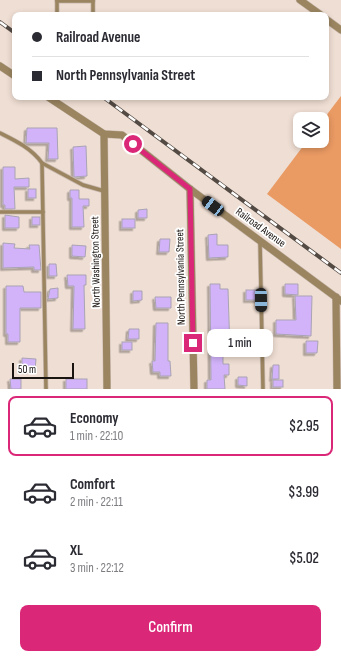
<!DOCTYPE html>
<meta charset="utf-8">
<style>
:root{--surface:#fff;--page:#f7f7f7;--text:#2b2b33;--muted:#7c7c81;--line:#e1e1e2;--accent:#db2777}
body{margin:0;font-family:"Sofia Sans Condensed",sans-serif;background:var(--page);color:var(--text);height:100vh;display:flex;flex-direction:column;font-size:15px;white-space:nowrap}
*{box-sizing:border-box;margin:0}
p{font-size:13px;color:var(--muted)}
.icon{flex:none;width:22px;height:22px;fill:none;stroke:currentColor;stroke-width:2;stroke-linecap:round;stroke-linejoin:round}
.map{position:relative;height:389px;overflow:hidden}
.details{display:flex;flex-direction:column;background:var(--surface);flex:1}
.details>*{flex:none}
.top-card{position:absolute;left:12px;top:12px;width:317px;height:88px;border-radius:8px;box-shadow:0 2px 6px #0003;display:grid;align-content:center;height:88px;padding:0 20px;background:var(--surface)}
.fabs{position:absolute;left:293px;top:112px;display:grid;gap:8px}
.fabs a{display:grid;place-items:center;width:36px;height:36px;border-radius:8px;background:var(--surface);box-shadow:0 2px 6px #0003;font-size:20px}
.scale{position:absolute;left:12px;bottom:10px;width:62px;box-sizing:border-box;padding-left:4px;border:2px solid #1a1410;border-top:0;font-size:11px;line-height:14px;white-space:nowrap;color:#1a1410;-webkit-text-stroke:3px #fff;paint-order:stroke}
.end{position:absolute;width:18px;height:18px;margin:-9px;border:5px solid #db2777;background:#fff;box-shadow:0 0 0 2px #fff}
.from{border-radius:50%}
.bubble{position:absolute;height:28px;border-radius:8px;background:var(--surface);box-shadow:0 2px 6px #0003;font-size:13px;font-weight:600;line-height:28px;text-align:center}
.car{position:absolute;width:12px;height:24px;margin:-12px -6px;border-radius:5px;box-shadow:0 0 3px 1px #0007;background:linear-gradient(#222 24%,#8ab4d8 0 40%,#222 0 76%,#8ab4d8 0 86%,#222 0)}
.top-card b{display:flex;align-items:center;gap:14px;height:38px;font-size:15px}
.top-card b+b{border-top:1px solid var(--line)}
.top-card i{width:10px;height:10px;background:var(--text)}
ul{padding:7px 0 0;list-style:none}
li{display:flex;align-items:center;gap:12px;height:60px;margin:0 8px 6px;padding:0 12px;border:2px solid transparent;border-radius:8px}
li div{flex:1}
li b{display:block;font-size:15px}
li em{font-style:normal;font-weight:600}
li.on{border-color:var(--accent)}
li>.icon{width:36px;height:36px;stroke-width:1.5}
.primary-button{display:flex;gap:8px;margin-top:auto;padding:8px 20px}
.primary-button a{flex:1;height:46px;border-radius:8px;background:var(--accent);color:#fff;font-size:16px;font-weight:600;line-height:46px;text-align:center}
.map>svg:first-child{display:block}
.green{fill:#ea9a63}
.building{fill:#d2b3fa;stroke:#a9a3b3;filter:url(#shadow)}
.lines{fill:none;stroke-linecap:round;stroke-linejoin:round}
.service-casing{stroke:#c9bab0;stroke-width:5}
.minor-casing{stroke:#c9bab0;stroke-width:8}
.service{stroke:#9b8561;stroke-width:3.5}
.minor{stroke:#9b8561;stroke-width:7}
.rail-casing{stroke:#534a44;stroke-width:4}
.rail{stroke:#fff;stroke-width:2.5;stroke-dasharray:8;stroke-linecap:butt}
.route{stroke:#db2777;stroke-width:5}
.labels{text-anchor:middle;stroke-width:3.5;stroke-linejoin:round;paint-order:stroke}
.street-label{font-size:11px;fill:#1a1410;stroke:#fff}
</style>
<div class="map">
<svg width="341" height="389" viewBox="0 0 341 389">
<defs>
<filter id="shadow"><feDropShadow dx="-2.5" dy="2.5" stdDeviation="0" flood-color="#0004"/></filter>
</defs>
<rect width="100%" height="100%" fill="#efded3"/>
<polygon class="green" points="341,96 341,249 267,194 307,141 322,141 322,121"/>
<g class="building">
<polygon points="27,128 57,128 58,159 48,159 49,143 26,143"/>
<polygon points="86,146 87,176 74,177 73,147"/>
<polygon points="3,167 15,167 15,179 29,178 29,187 14,187 15,209 5,209 5,205 3,205"/>
<rect x="28" y="189" width="8" height="9"/>
<polygon points="70,190 79,190 79,199 89,199 89,206 83,206 84,227 72,227 72,198 70,198"/>
<polygon points="147,209 147,218 138,218 138,210"/>
<polygon points="5,215 19,217 19,228 5,228"/>
<rect x="32" y="217" width="8" height="8"/>
<rect x="122" y="219" width="13" height="9"/>
<polygon points="217,234 217,245 228,245 228,257 209,258 208,235"/>
<polygon points="160,239 170,239 169,252 159,252"/>
<polygon points="3,243 15,244 14,248 30,249 29,245 39,245 41,270 34,270 34,267 3,268"/>
<polygon points="72,245 86,246 85,257 72,256"/>
<polygon points="49,264 56,264 57,276 49,276"/>
<polygon points="67,275 86,275 86,285 84,285 85,329 73,329 74,286 68,286"/>
<polygon points="210,284 220,284 220,289 228,289 230,351 223,351 223,364 229,364 229,375 224,375 225,389 207,389 207,380 211,380"/>
<polygon points="285,284 298,284 298,295 285,294"/>
<polygon points="6,286 23,286 24,292 41,292 41,308 20,308 20,342 8,342 8,334 6,334"/>
<polygon points="58,288 58,298 48,299 50,289"/>
<rect x="246" y="290" width="12" height="10"/>
<polygon points="133,291 142,291 142,300 133,301"/>
<polygon points="295,296 312,296 311,336 276,334 276,320 296,320"/>
<polygon points="155,297 171,297 171,308 156,308"/>
<polygon points="156,323 168,323 168,361 170,361 171,376 160,376 160,372 153,372 152,361 155,361"/>
<polygon points="129,329 139,329 139,339 128,339"/>
<polygon points="255,339 255,349 245,349 244,340"/>
<polygon points="306,341 318,341 317,353 306,353"/>
<rect x="122" y="342" width="10" height="8"/>
<polygon points="22,358 36,359 35,370 22,369"/>
<polygon points="273,365 279,365 279,379 272,379"/>
<polygon points="238,377 247,377 247,386 238,385"/>
<polygon points="10,379 21,379 21,389 11,389"/>
<rect x="66" y="379" width="21" height="10"/>
<rect x="273" y="380" width="10" height="7"/>
</g>
<g class="lines">
<defs>
<g id="service">
<polyline points="57,0 57,15"/>
<polyline points="93,0 93,15"/>
<polyline points="57,1 93,1"/>
<path d="M0,133C16,141 31,148 42,163L46,389"/>
<polyline points="42,163 83,185 104,191"/>
<polyline points="0,212 43,212"/>
<polyline points="260,242 263,389"/>
</g>
<g id="minor">
<polyline points="300,0 321,15"/>
<polyline points="326,19 341,30"/>
<polyline points="0,66 15,76"/>
<polyline points="48,97 104,134 122,135 190,189 341,301"/>
<polyline points="104,134 107,389"/>
<polyline points="190,189 194,389"/>
<polyline points="336,297 337,389"/>
</g>
</defs>
<use href="#service" class="service-casing"/>
<use href="#minor" class="minor-casing"/>
<use href="#service" class="service"/>
<use href="#minor" class="minor"/>
<defs>
<g id="rail">
<polyline points="0,22 15,33"/>
<polyline points="103,97 341,273"/>
</g>
</defs>
<use href="#rail" class="rail-casing"/>
<use href="#rail" class="rail"/>
</g>
<g class="lines">
<polyline class="route" points="133,144 190,189 193,343"/>
</g>
<g class="labels">
<g class="street-label">
<text transform="translate(261 227) rotate(36)" y="4">Railroad Avenue</text>
<text transform="translate(95 262) rotate(-91)" y="4">North Washington Street</text>
<text transform="translate(180 277) rotate(-91)" y="4">North Pennsylvania Street</text>
</g>
</g>
</svg>
<div class="fabs">
<a><svg class="icon" aria-label="layers" viewBox="0 0 24 24"><path d="M12 4l9 5-9 5-9-5zM3 14l9 5 9-5"/></svg></a>
</div>
<div class="scale">50 m</div>
<i class="end from" style="left:133px;top:144px"></i>
<i class="end" style="left:193px;top:343px"></i>
<div class="bubble" style="left:207px;top:329px;width:66px">1 min</div>
<i class="car" style="left:213px;top:206px;rotate:307deg"></i>
<i class="car" style="left:261px;top:300px;rotate:179deg"></i>
<div class="top-card">
<b><i class="from"></i>Railroad Avenue</b>
<b><i></i>North Pennsylvania Street</b>
</div>
</div>
<section class="details">
<ul>
<li class="on"><svg class="icon" aria-label="car" viewBox="0 0 24 24"><path d="M5 17H2v-5l4-1 3-4h7l3 4 3 1v5h-3M9 17h6M6 11h13"/><circle cx="7" cy="17" r="2"/><circle cx="17" cy="17" r="2"/></svg><div><b>Economy</b><p>1 min · 22:10</p></div><em>$2.95</em></li>
<li><svg class="icon" aria-label="car" viewBox="0 0 24 24"><path d="M5 17H2v-5l4-1 3-4h7l3 4 3 1v5h-3M9 17h6M6 11h13"/><circle cx="7" cy="17" r="2"/><circle cx="17" cy="17" r="2"/></svg><div><b>Comfort</b><p>2 min · 22:11</p></div><em>$3.99</em></li>
<li><svg class="icon" aria-label="car" viewBox="0 0 24 24"><path d="M5 17H2v-5l4-1 3-4h7l3 4 3 1v5h-3M9 17h6M6 11h13"/><circle cx="7" cy="17" r="2"/><circle cx="17" cy="17" r="2"/></svg><div><b>XL</b><p>3 min · 22:12</p></div><em>$5.02</em></li>
</ul>
<div class="primary-button"><a>Confirm</a></div>
</section>
